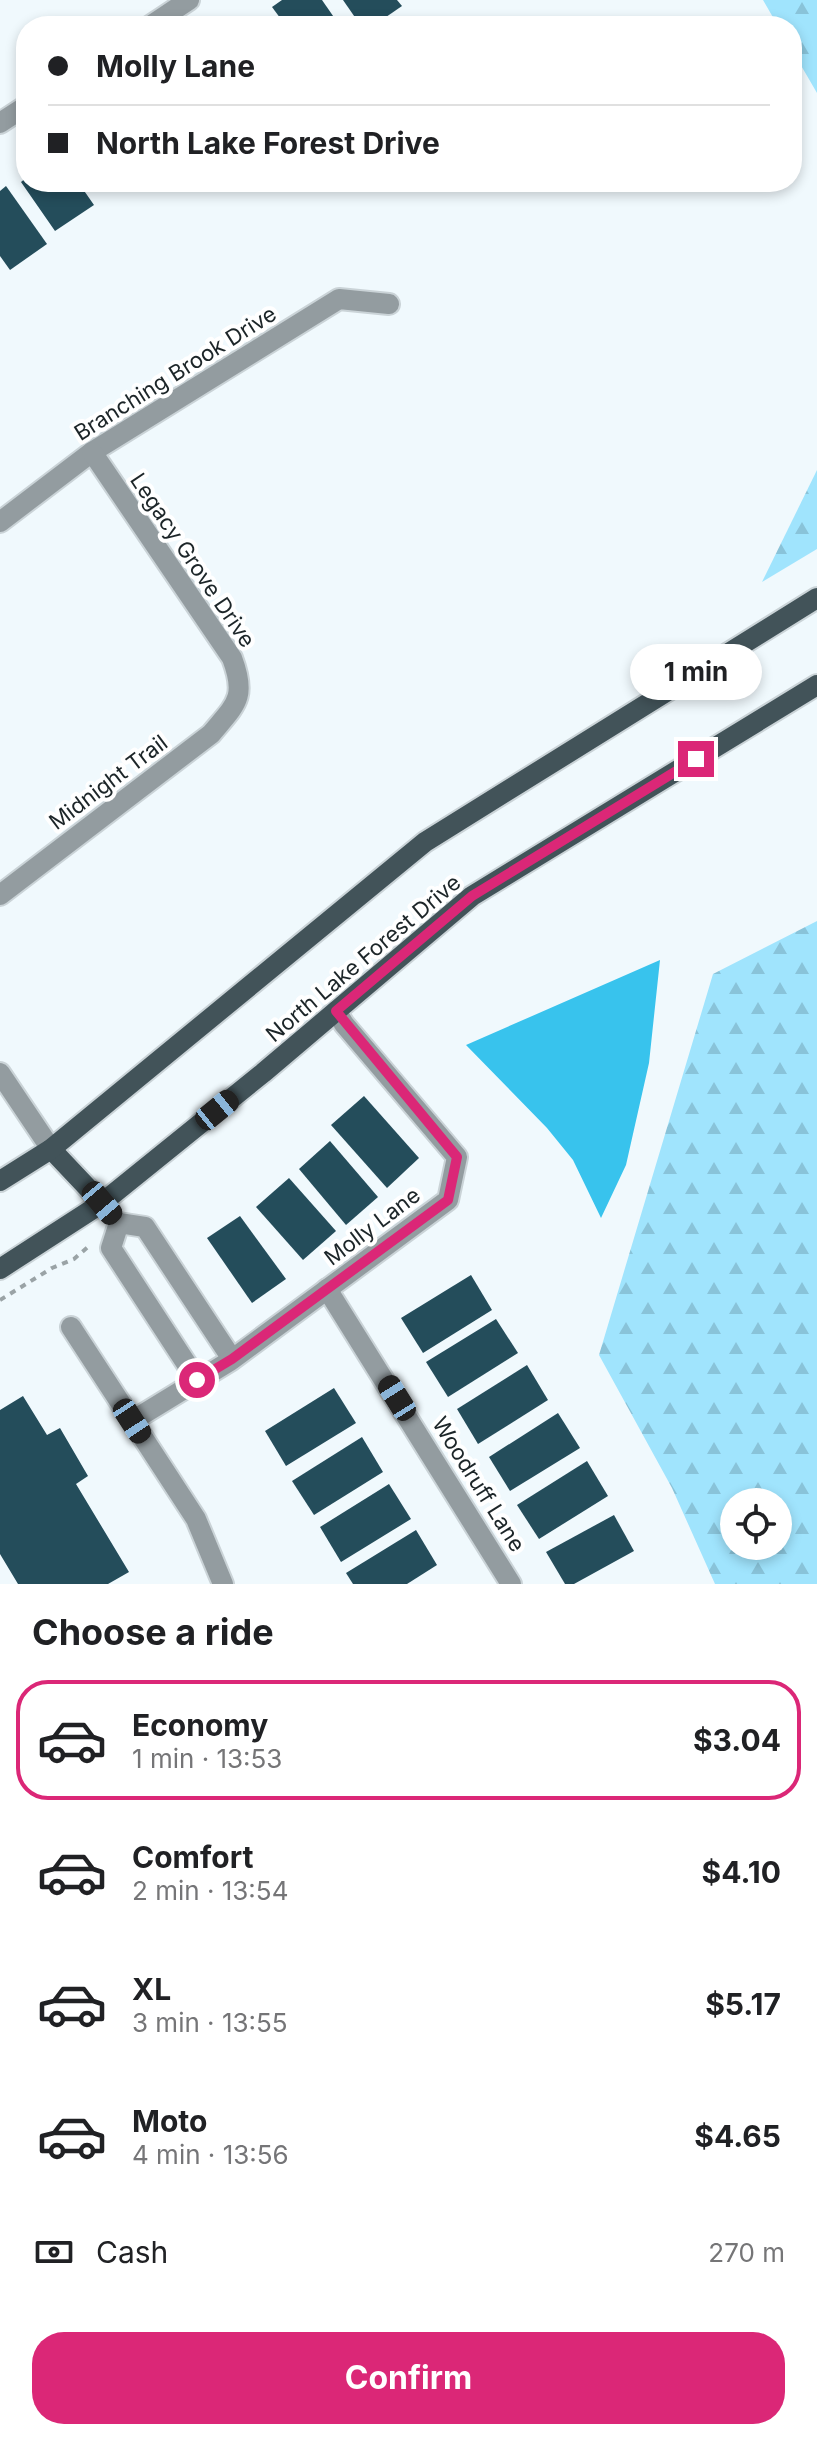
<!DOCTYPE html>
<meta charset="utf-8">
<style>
:root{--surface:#fff;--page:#f2f2f2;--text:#202124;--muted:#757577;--line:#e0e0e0;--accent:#db2777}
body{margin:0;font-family:Inter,sans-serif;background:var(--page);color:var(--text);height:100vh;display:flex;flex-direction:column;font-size:30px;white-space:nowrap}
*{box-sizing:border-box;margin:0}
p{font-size:26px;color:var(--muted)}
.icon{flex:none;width:44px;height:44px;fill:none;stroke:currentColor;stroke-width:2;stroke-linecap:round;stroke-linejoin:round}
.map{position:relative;height:1584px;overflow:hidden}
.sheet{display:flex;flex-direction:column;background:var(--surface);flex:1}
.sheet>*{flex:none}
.hud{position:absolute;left:16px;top:16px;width:786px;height:176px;border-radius:32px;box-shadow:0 4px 12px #0003;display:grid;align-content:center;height:176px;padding:0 32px;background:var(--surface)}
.buttons{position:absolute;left:720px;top:1488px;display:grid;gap:16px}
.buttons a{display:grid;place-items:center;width:72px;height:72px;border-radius:50%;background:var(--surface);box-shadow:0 4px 12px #0003;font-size:40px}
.end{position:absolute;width:36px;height:36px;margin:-18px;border:10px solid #db2777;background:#fff;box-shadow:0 0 0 4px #fff}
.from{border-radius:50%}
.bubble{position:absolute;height:56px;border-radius:28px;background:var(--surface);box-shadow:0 4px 12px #0003;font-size:26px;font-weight:700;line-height:56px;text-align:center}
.car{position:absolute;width:24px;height:48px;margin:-24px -12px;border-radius:10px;box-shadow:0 0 6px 2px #0007;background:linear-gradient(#222 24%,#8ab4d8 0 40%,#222 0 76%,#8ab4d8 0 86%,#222 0)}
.hud b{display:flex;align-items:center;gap:28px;height:76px;font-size:30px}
.hud b+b{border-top:2px solid var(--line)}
.hud i{width:20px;height:20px;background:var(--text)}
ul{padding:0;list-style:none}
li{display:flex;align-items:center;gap:24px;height:120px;margin:0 16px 12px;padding:0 16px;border:4px solid transparent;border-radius:32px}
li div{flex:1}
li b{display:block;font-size:30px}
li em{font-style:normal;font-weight:700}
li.selected{border-color:var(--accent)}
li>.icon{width:72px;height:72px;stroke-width:1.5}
h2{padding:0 32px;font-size:36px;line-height:96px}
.pay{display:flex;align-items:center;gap:20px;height:88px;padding:0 32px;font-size:30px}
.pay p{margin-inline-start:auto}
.button{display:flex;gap:16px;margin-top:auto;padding:16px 32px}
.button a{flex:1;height:92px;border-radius:32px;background:var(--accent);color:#fff;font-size:32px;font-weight:700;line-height:92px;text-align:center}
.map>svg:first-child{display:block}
.forest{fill:url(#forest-firs);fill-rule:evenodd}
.water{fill:#38c3ed}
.building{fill:#244d5b}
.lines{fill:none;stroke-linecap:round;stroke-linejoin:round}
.minor-casing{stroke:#cad3d7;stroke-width:24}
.major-casing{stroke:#cad3d7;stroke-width:24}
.path{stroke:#9aa3a6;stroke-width:4;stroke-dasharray:6 6;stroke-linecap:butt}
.minor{stroke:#939ca0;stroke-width:20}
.major{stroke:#425359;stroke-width:20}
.route{stroke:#db2777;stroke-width:10}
.labels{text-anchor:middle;stroke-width:8;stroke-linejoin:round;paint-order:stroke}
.street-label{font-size:22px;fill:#1c2528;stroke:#fff}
</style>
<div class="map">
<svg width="817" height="1584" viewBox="0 0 817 1584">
<defs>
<pattern id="forest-firs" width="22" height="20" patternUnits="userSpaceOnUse" patternTransform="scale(2)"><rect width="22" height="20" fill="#a0e4fd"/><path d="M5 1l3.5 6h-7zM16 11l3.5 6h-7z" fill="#89c3d9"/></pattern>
</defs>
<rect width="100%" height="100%" fill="#f0f9fd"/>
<g class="forest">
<polygon points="763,0 817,0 817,93 792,50 792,26 778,26"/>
<polygon points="817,470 817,549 762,582"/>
<path d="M817,921V1584H715L672,1488L599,1355L713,974ZM778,1502V1546H734V1502Z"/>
</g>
<polygon class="water" points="660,960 649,1063 626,1165 601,1218 573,1160 547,1128 466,1045"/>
<g class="building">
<polygon points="282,0 322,0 340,26 286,26 272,7"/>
<polygon points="343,0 397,0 402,6 373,26 361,26"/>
<polygon points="26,178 26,182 78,182 94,205 55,231 21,182"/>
<polygon points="6,186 47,244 10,270 0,256 0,191"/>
<polygon points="364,1096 419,1158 387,1188 331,1125"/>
<polygon points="330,1141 378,1197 346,1225 299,1169"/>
<polygon points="289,1178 336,1231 303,1260 256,1207"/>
<polygon points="240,1216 286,1279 252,1303 207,1238"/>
<polygon points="471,1275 492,1310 423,1353 401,1318"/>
<polygon points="496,1319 518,1353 448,1397 426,1362"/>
<polygon points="527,1365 548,1400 478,1444 457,1409"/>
<polygon points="334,1388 356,1423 286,1466 265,1431"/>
<polygon points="23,1396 47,1435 60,1428 88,1476 76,1484 129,1572 108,1584 18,1584 0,1554 0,1410"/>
<polygon points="558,1413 580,1448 510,1491 489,1457"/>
<polygon points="362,1437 383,1472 314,1515 292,1481"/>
<polygon points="587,1461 608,1496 539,1539 517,1505"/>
<polygon points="389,1484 411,1519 341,1562 320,1527"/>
<polygon points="614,1515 634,1551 574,1584 565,1584 546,1552"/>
<polygon points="416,1530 437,1565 407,1584 353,1584 346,1573"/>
</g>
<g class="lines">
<defs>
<g id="minor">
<polyline points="150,26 189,0"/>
<polyline points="0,123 26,106"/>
<polyline points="0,522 92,452 339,299 389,304"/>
<path d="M0,895L211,734C236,704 247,698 232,658L92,452"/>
<polyline points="0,1073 51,1149"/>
<polyline points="119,1223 145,1227 232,1359"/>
<polyline points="119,1223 111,1248 197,1380"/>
<polyline points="327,1289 511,1584"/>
<polyline points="71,1327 196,1519 223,1584"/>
<polyline points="132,1421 230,1361 448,1200 457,1157 344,1024 336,1011"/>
</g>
<g id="major">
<polyline points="51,1149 102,1203"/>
<polyline points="0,1181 51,1149 425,842 817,598"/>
<polyline points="0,1269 102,1203 263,1073 472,896 817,685"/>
</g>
</defs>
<use href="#minor" class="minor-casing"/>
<use href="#major" class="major-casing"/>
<polyline class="path" points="0,1300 52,1268 74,1259 89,1246"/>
<use href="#minor" class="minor"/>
<use href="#major" class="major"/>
</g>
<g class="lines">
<polyline class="route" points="197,1380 232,1359 448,1200 457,1157 336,1011 472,896 696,759"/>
</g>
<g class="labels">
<g class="street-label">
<text transform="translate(175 373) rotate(-32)" y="8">Branching Brook Drive</text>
<text transform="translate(193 560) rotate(56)" y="8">Legacy Grove Drive</text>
<text transform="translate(108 782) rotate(-37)" y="8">Midnight Trail</text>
<text transform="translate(363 958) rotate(-40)" y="8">North Lake Forest Drive</text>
<text transform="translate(372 1226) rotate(-37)" y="8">Molly Lane</text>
<text transform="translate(479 1484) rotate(58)" y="8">Woodruff Lane</text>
</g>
</g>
</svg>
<div class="buttons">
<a><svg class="icon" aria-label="locate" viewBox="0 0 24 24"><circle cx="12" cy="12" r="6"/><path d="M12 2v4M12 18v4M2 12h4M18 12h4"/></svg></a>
</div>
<i class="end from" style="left:197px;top:1380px"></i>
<i class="end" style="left:696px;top:759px"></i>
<div class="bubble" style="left:630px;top:644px;width:132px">1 min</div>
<i class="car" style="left:217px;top:1110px;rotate:51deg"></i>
<i class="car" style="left:102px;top:1203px;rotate:140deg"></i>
<i class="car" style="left:397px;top:1398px;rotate:328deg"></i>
<i class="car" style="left:132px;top:1421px;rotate:147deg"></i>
<div class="hud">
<b><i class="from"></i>Molly Lane</b>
<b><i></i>North Lake Forest Drive</b>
</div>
</div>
<section class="sheet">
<h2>Choose a ride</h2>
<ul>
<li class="selected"><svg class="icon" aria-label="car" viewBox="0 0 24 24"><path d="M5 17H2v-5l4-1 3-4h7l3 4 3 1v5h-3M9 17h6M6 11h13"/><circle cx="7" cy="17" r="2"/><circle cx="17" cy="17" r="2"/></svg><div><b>Economy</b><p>1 min · 13:53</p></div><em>$3.04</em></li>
<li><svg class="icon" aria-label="car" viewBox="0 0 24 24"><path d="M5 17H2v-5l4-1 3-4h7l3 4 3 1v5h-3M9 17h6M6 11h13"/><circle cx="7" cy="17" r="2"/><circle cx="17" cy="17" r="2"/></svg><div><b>Comfort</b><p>2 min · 13:54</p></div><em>$4.10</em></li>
<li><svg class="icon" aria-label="car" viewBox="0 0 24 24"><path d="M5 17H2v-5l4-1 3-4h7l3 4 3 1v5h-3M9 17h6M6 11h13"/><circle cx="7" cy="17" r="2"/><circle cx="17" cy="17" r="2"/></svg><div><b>XL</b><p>3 min · 13:55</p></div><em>$5.17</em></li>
<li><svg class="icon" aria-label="car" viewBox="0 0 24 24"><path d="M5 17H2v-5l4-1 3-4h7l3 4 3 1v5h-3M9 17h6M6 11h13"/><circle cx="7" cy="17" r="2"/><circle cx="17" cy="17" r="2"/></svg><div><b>Moto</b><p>4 min · 13:56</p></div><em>$4.65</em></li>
</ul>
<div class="pay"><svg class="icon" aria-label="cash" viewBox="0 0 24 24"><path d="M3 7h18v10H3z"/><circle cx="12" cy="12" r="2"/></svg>Cash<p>270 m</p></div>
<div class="button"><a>Confirm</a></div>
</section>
